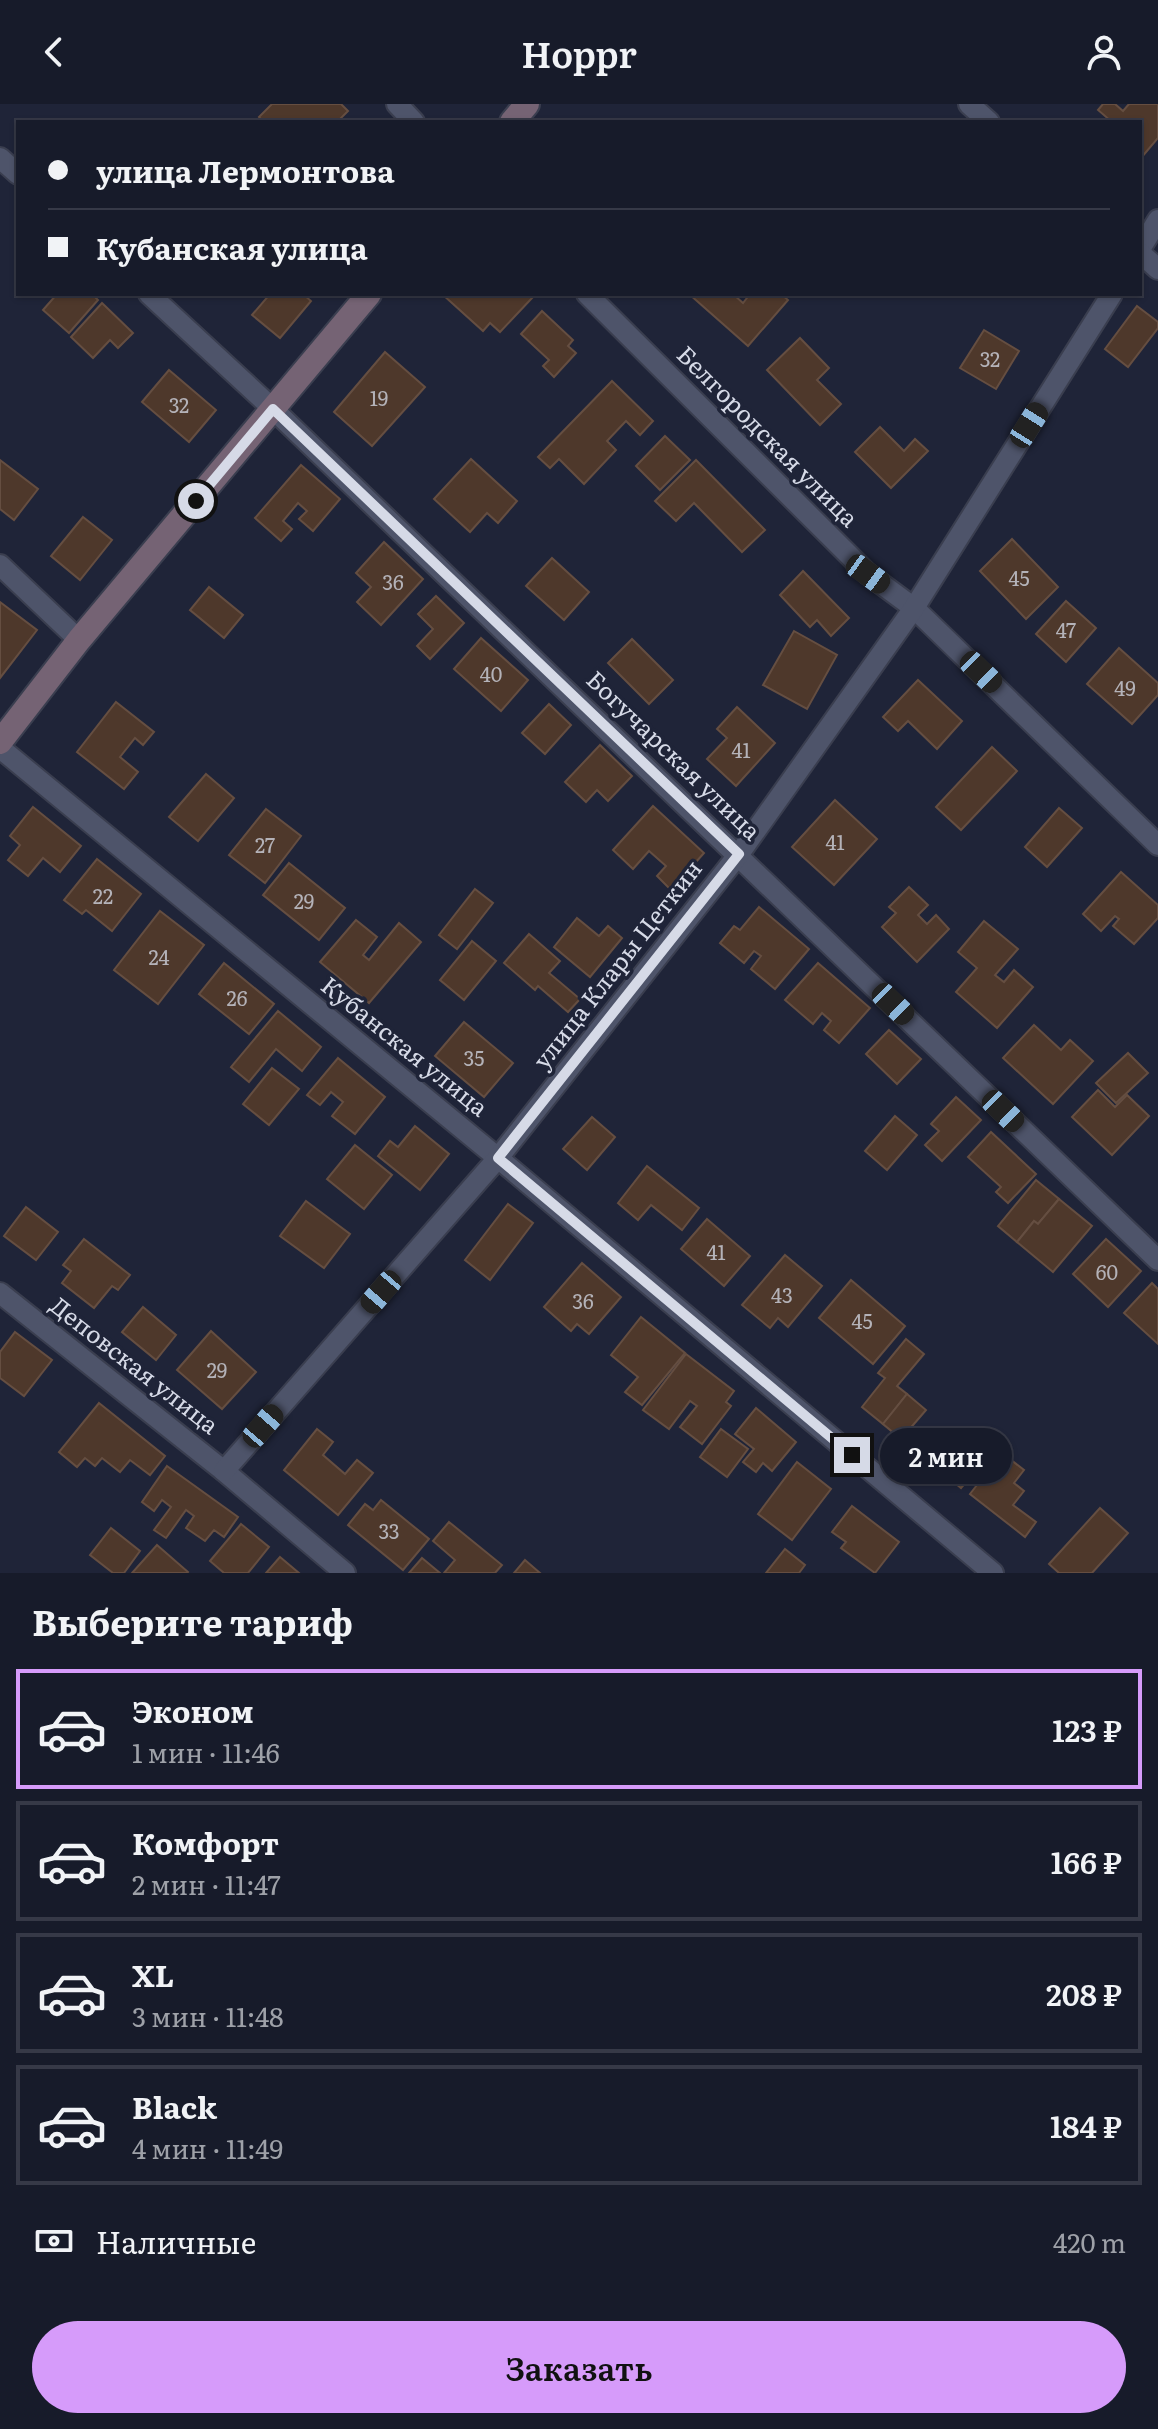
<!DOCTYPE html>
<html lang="ru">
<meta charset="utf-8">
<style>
:root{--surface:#171b2a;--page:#202432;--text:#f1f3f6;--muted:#9ea1a8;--line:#363947;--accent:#d69bfa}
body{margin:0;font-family:Literata,serif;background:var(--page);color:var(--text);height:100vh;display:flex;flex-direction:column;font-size:30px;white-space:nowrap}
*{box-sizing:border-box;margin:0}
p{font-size:26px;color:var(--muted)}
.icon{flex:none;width:44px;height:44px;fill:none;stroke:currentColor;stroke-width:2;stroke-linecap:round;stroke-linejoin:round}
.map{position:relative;height:1469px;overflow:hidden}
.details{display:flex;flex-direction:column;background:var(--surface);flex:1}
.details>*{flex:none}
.banner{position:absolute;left:16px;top:16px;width:1126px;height:176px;border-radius:0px;box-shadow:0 2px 6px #0004,0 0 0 2px var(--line);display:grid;align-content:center;height:176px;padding:0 32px;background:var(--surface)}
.end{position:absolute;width:36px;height:36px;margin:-18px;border:10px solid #d6dae7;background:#111;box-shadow:0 0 0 4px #111}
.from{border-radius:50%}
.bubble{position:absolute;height:56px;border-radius:28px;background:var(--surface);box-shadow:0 2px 6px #0004,0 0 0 2px var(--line);font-size:26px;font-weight:600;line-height:56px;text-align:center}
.car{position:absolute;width:24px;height:48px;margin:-24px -12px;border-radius:10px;box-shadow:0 0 6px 2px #0007;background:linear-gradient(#222 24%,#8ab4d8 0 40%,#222 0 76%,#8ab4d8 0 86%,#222 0)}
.banner b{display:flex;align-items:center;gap:28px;height:76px;font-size:30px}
.banner b+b{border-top:2px solid var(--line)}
.banner i{width:20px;height:20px;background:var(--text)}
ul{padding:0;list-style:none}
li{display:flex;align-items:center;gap:24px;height:120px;margin:0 16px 12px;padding:0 16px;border:4px solid var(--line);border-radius:0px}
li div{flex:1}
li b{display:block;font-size:30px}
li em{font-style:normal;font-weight:600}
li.on{border-color:var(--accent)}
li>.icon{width:72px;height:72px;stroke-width:1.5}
h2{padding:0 32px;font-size:36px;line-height:96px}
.pay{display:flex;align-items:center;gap:20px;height:88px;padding:0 32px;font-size:30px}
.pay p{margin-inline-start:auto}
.cta{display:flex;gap:16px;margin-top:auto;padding:16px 32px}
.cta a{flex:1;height:92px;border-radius:48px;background:var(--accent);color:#111;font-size:32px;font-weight:600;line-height:92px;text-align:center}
header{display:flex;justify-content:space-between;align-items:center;height:104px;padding:0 32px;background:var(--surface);font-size:36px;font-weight:600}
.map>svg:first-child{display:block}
.building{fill:#4e382b;stroke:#654e41;stroke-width:2}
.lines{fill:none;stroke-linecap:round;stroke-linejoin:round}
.street-casing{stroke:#3a3e4f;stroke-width:24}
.secondary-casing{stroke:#3a3e4f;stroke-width:28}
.street{stroke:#4e546a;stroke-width:20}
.secondary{stroke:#756374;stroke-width:24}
.route{stroke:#d6dae7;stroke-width:10}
.labels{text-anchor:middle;stroke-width:7;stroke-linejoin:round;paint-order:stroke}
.number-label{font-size:20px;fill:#b4b2b8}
.street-label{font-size:24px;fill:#d6dae7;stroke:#1f2438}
</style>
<header><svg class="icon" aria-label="back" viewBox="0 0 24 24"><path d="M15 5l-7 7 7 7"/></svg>Hoppr<svg class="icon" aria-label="person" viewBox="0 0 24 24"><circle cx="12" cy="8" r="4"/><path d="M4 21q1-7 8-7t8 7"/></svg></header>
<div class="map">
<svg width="1158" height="1469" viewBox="0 0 1158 1469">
<rect width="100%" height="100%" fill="#1f2438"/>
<g class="building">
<polygon points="272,0 341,0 348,7 337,18 264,18 259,13"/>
<polygon points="1103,0 1115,0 1123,7 1129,0 1158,0 1158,34 1141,54 1140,18 1112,18 1098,6"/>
<polygon points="57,190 92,190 98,196 69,229 43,206"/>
<polygon points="270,190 303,190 311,197 280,234 252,211"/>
<polygon points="442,190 527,190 532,194 500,228 490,219 483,227"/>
<polygon points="689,190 733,190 743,199 750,190 781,190 788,196 748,242"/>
<polygon points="102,199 133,229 118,244 110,236 93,254 71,233"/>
<polygon points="1137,202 1158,218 1158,224 1128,263 1105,245"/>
<polygon points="542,207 573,236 568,242 576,249 554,273 543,262 549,256 521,230"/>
<polygon points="984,226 1019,247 996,285 960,264"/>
<polygon points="800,234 829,264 817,276 841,300 820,321 767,266"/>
<polygon points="385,248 425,283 372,342 334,308"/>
<polygon points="169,266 216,306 189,338 142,298"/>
<polygon points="612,277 653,317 640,331 626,317 607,337 616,346 584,380 559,355 550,364 538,353"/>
<polygon points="880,323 904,347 915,335 928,347 891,384 855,348"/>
<polygon points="665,332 690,356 660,386 636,362"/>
<polygon points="471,355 517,397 498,419 487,409 470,428 434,395"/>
<polygon points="0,356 38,385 14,416 0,405"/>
<polygon points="696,356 765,426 742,448 694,399 676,417 655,397"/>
<polygon points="301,361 340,395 313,427 299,415 307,407 298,399 283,417 292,425 281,437 255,414"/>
<polygon points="83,413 112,436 80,476 51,452"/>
<polygon points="1012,435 1058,483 1026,515 980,467"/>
<polygon points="384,438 423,475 381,521 357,498 371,483 356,469"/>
<polygon points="552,454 589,488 564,516 526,482"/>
<polygon points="803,467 849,514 831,532 817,516 810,523 780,491"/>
<polygon points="209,483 243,511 224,534 190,506"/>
<polygon points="436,492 464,519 430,555 417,542 433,525 418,510"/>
<polygon points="1066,497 1096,524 1066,558 1036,530"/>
<polygon points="0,498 37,526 0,574"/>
<polygon points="794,527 837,551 807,605 763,581"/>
<polygon points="481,534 528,576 501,607 454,565"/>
<polygon points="632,535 673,576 649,600 608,559"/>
<polygon points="1119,544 1158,579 1158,591 1132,620 1087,580"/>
<polygon points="918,576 962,617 937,645 908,617 898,627 883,613"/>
<polygon points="116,598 154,628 143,641 135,634 120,653 138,668 124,685 77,648"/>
<polygon points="549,600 571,621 545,650 522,629"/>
<polygon points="737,603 775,639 736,682 707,655 727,634 717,625"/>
<polygon points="600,641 632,672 608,697 597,686 586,698 565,678"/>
<polygon points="992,643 1017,667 961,726 936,703"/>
<polygon points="206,670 234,694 198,737 169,713"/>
<polygon points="835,696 877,735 834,781 792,743"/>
<polygon points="653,702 704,749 671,786 657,772 666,762 649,747 633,765 613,746"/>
<polygon points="33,703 81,742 60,768 43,754 28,772 8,756 20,741 10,732"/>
<polygon points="1059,704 1082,724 1047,763 1025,743"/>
<polygon points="266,705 301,732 265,779 229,751"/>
<polygon points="97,755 141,790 112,827 86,806 82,810 64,796"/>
<polygon points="289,759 345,804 319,836 263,791"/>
<polygon points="1121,768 1158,801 1158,814 1134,840 1113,822 1119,815 1115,812 1101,827 1083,810"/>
<polygon points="909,783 928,801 918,811 927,820 936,811 949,825 917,858 882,823 896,809 889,803"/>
<polygon points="475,785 493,799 457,845 439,831"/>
<polygon points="759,803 809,845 775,885 751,865 761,852 754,847 744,859 720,839 734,822 740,826"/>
<polygon points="160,807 204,841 158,900 114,866"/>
<polygon points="577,814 599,832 608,822 622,834 590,873 554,843"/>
<polygon points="356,816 377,833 363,851 369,856 399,819 421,838 369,899 320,858"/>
<polygon points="984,817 1018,845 995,871 1004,878 1014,866 1033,883 997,924 956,888 977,864 958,848"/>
<polygon points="529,830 560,857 549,869 580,895 568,908 538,882 535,886 504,859"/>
<polygon points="472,837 496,857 464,896 440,876"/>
<polygon points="224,859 274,900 249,930 199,890"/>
<polygon points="818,859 870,904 839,939 824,926 831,917 822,909 813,920 785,896"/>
<polygon points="278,907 321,943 302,967 276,945 249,978 231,963"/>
<polygon points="464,918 513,959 484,993 435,952"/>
<polygon points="1034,921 1061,946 1070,936 1093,957 1053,1000 1003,954"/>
<polygon points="889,926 921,955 897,980 866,950"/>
<polygon points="1128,949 1148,969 1116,999 1096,979"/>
<polygon points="338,954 385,993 355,1030 332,1012 343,998 331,988 320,1001 307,991"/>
<polygon points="272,964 299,985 269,1021 243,1000"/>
<polygon points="1098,986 1115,1003 1127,991 1149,1012 1112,1051 1072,1013"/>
<polygon points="956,993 981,1016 942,1057 925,1041 939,1027 931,1020"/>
<polygon points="895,1012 917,1031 887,1066 865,1047"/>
<polygon points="592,1013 615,1033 587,1066 563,1045"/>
<polygon points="415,1022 449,1050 420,1086 378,1052 390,1037 398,1043"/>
<polygon points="991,1028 1036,1070 1008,1099 996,1088 1001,1083 968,1053"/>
<polygon points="355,1041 392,1071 364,1105 327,1075"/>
<polygon points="647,1062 699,1104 682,1126 651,1101 638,1116 618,1099"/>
<polygon points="1036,1076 1059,1095 1038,1120 1034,1117 1017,1138 998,1122"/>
<polygon points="1059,1095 1092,1122 1053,1168 1017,1138 1034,1117 1038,1120"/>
<polygon points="306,1097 350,1130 324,1164 280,1132"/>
<polygon points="508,1100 533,1119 490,1176 465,1156"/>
<polygon points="26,1103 58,1128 36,1156 4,1132"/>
<polygon points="707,1115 750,1152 724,1182 681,1145"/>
<polygon points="84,1135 130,1171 118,1186 112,1182 94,1204 62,1179 71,1167 63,1161"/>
<polygon points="1106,1135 1141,1167 1108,1203 1073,1170"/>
<polygon points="785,1151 822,1182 788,1223 778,1214 770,1224 742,1201"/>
<polygon points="582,1159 621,1193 589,1230 577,1220 571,1227 544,1203"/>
<polygon points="851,1176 905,1222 873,1260 819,1214"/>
<polygon points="1152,1179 1158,1185 1158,1240 1124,1209"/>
<polygon points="143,1203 176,1231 156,1256 122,1228"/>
<polygon points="641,1213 685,1249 642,1301 625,1288 638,1273 611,1251"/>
<polygon points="211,1227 256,1268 222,1305 177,1266"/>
<polygon points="15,1228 52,1256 24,1292 0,1274 0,1248"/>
<polygon points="906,1235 924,1250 897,1282 907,1290 883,1320 862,1303 885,1274 878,1269"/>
<polygon points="686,1250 734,1287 726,1298 731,1302 702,1340 680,1323 697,1302 690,1297 669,1325 643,1306"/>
<polygon points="907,1290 926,1306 901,1335 883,1320"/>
<polygon points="99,1299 165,1352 150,1371 130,1356 120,1368 102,1354 95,1362 85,1354 77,1363 59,1348"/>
<polygon points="756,1304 796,1338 772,1367 763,1359 756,1368 743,1358 754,1345 735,1330"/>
<polygon points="317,1325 333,1338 323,1351 345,1370 357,1356 373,1369 338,1411 284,1366"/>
<polygon points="721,1325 748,1345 727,1373 700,1353"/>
<polygon points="956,1342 980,1362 961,1384 937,1364"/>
<polygon points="1002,1349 1024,1366 1014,1379 1024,1387 1013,1401 1036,1418 1025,1433 970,1390"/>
<polygon points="797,1358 831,1385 792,1436 758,1410"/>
<polygon points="167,1362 238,1413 224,1433 214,1426 205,1437 186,1424 194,1412 186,1406 166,1434 154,1426 171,1403 162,1396 154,1407 142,1398"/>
<polygon points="381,1396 429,1435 403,1466 348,1421 365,1400 373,1406"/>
<polygon points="852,1402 899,1438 875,1469 841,1444 846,1438 832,1428"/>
<polygon points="1100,1404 1128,1429 1092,1469 1059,1469 1049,1460"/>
<polygon points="449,1418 502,1461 495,1469 444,1469 455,1456 433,1437"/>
<polygon points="241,1420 269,1443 248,1469 224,1469 210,1457"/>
<polygon points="111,1424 140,1447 124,1469 113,1469 90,1451"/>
<polygon points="157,1441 188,1468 187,1469 132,1469"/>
<polygon points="785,1445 805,1461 799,1469 766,1469"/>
<polygon points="280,1453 299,1469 266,1469"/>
<polygon points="422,1454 440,1469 409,1469"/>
<polygon points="525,1456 540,1469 514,1469"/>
</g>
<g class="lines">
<defs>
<g id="street">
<polyline points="397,0 414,18"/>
<polyline points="969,0 989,18"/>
<polyline points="0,54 18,70"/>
<polyline points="1140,145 1158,116"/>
<polyline points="1140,149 1158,165"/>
<polyline points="149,190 273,305 1158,1156"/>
<polyline points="587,190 868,470 914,504 1158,741"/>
<polyline points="0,461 79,536"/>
<polyline points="0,644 498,1054 993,1469"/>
<polyline points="0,1189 224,1367 345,1469"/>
<polyline points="224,1367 498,1054 739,750 914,504 1112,190"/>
</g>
<g id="secondary">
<polyline points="512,18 527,0"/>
<polyline points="0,638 79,536 369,190"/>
</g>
</defs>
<use href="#street" class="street-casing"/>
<use href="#secondary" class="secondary-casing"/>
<use href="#street" class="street"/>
<use href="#secondary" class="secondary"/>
</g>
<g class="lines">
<polyline class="route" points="196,397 273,305 739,750 498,1054 852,1351"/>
</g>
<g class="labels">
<g class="number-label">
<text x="990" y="263">32</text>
<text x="379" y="302">19</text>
<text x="179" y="309">32</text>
<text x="1019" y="482">45</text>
<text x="393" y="486">36</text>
<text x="1066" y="534">47</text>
<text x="491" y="578">40</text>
<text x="1125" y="592">49</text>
<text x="741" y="654">41</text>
<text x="835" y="746">41</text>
<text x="265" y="749">27</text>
<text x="103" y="800">22</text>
<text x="304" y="805">29</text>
<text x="159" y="861">24</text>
<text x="237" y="902">26</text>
<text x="474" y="962">35</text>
<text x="716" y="1156">41</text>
<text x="1107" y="1176">60</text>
<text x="782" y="1199">43</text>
<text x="583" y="1205">36</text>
<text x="862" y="1225">45</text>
<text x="217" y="1274">29</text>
<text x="389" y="1435">33</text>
</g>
<g class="street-label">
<text transform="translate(767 333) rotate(45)" y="8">Белгородская улица</text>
<text transform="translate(673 652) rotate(44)" y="8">Богучарская улица</text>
<text transform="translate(618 861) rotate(-52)" y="8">улица Клары Цеткин</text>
<text transform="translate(404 943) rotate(39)" y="8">Кубанская улица</text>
<text transform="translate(134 1262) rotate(38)" y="8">Деповская улица</text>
</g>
</g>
</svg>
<i class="end from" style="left:196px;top:397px"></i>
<i class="end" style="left:852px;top:1351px"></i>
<div class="bubble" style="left:880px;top:1324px;width:132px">2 мин</div>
<i class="car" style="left:1029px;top:321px;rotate:32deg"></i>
<i class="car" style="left:868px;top:470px;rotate:126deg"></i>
<i class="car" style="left:981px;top:568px;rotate:134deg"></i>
<i class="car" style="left:893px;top:900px;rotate:134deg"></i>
<i class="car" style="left:1003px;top:1007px;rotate:134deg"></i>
<i class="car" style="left:381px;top:1188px;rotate:221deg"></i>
<i class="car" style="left:263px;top:1322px;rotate:41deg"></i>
<div class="banner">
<b><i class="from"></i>улица Лермонтова</b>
<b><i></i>Кубанская улица</b>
</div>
</div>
<section class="details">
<h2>Выберите тариф</h2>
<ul>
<li class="on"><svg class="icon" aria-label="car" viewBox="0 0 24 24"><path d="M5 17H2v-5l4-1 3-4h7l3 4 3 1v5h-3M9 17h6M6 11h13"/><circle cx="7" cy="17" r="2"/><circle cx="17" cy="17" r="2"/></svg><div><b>Эконом</b><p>1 мин · 11:46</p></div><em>123 ₽</em></li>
<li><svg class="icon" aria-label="car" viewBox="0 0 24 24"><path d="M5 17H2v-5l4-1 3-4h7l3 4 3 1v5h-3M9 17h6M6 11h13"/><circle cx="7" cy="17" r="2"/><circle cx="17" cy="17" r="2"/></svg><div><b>Комфорт</b><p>2 мин · 11:47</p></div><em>166 ₽</em></li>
<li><svg class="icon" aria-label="car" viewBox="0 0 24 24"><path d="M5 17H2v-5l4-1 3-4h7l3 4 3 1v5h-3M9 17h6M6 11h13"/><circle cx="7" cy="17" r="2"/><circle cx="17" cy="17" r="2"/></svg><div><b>XL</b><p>3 мин · 11:48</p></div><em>208 ₽</em></li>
<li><svg class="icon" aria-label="car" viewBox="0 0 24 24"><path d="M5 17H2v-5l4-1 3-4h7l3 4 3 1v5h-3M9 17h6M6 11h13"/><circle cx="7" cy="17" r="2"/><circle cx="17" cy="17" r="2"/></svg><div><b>Black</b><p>4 мин · 11:49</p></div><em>184 ₽</em></li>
</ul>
<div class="pay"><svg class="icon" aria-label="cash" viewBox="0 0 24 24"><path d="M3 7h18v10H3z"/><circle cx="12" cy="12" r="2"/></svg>Наличные<p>420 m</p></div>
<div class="cta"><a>Заказать</a></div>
</section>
